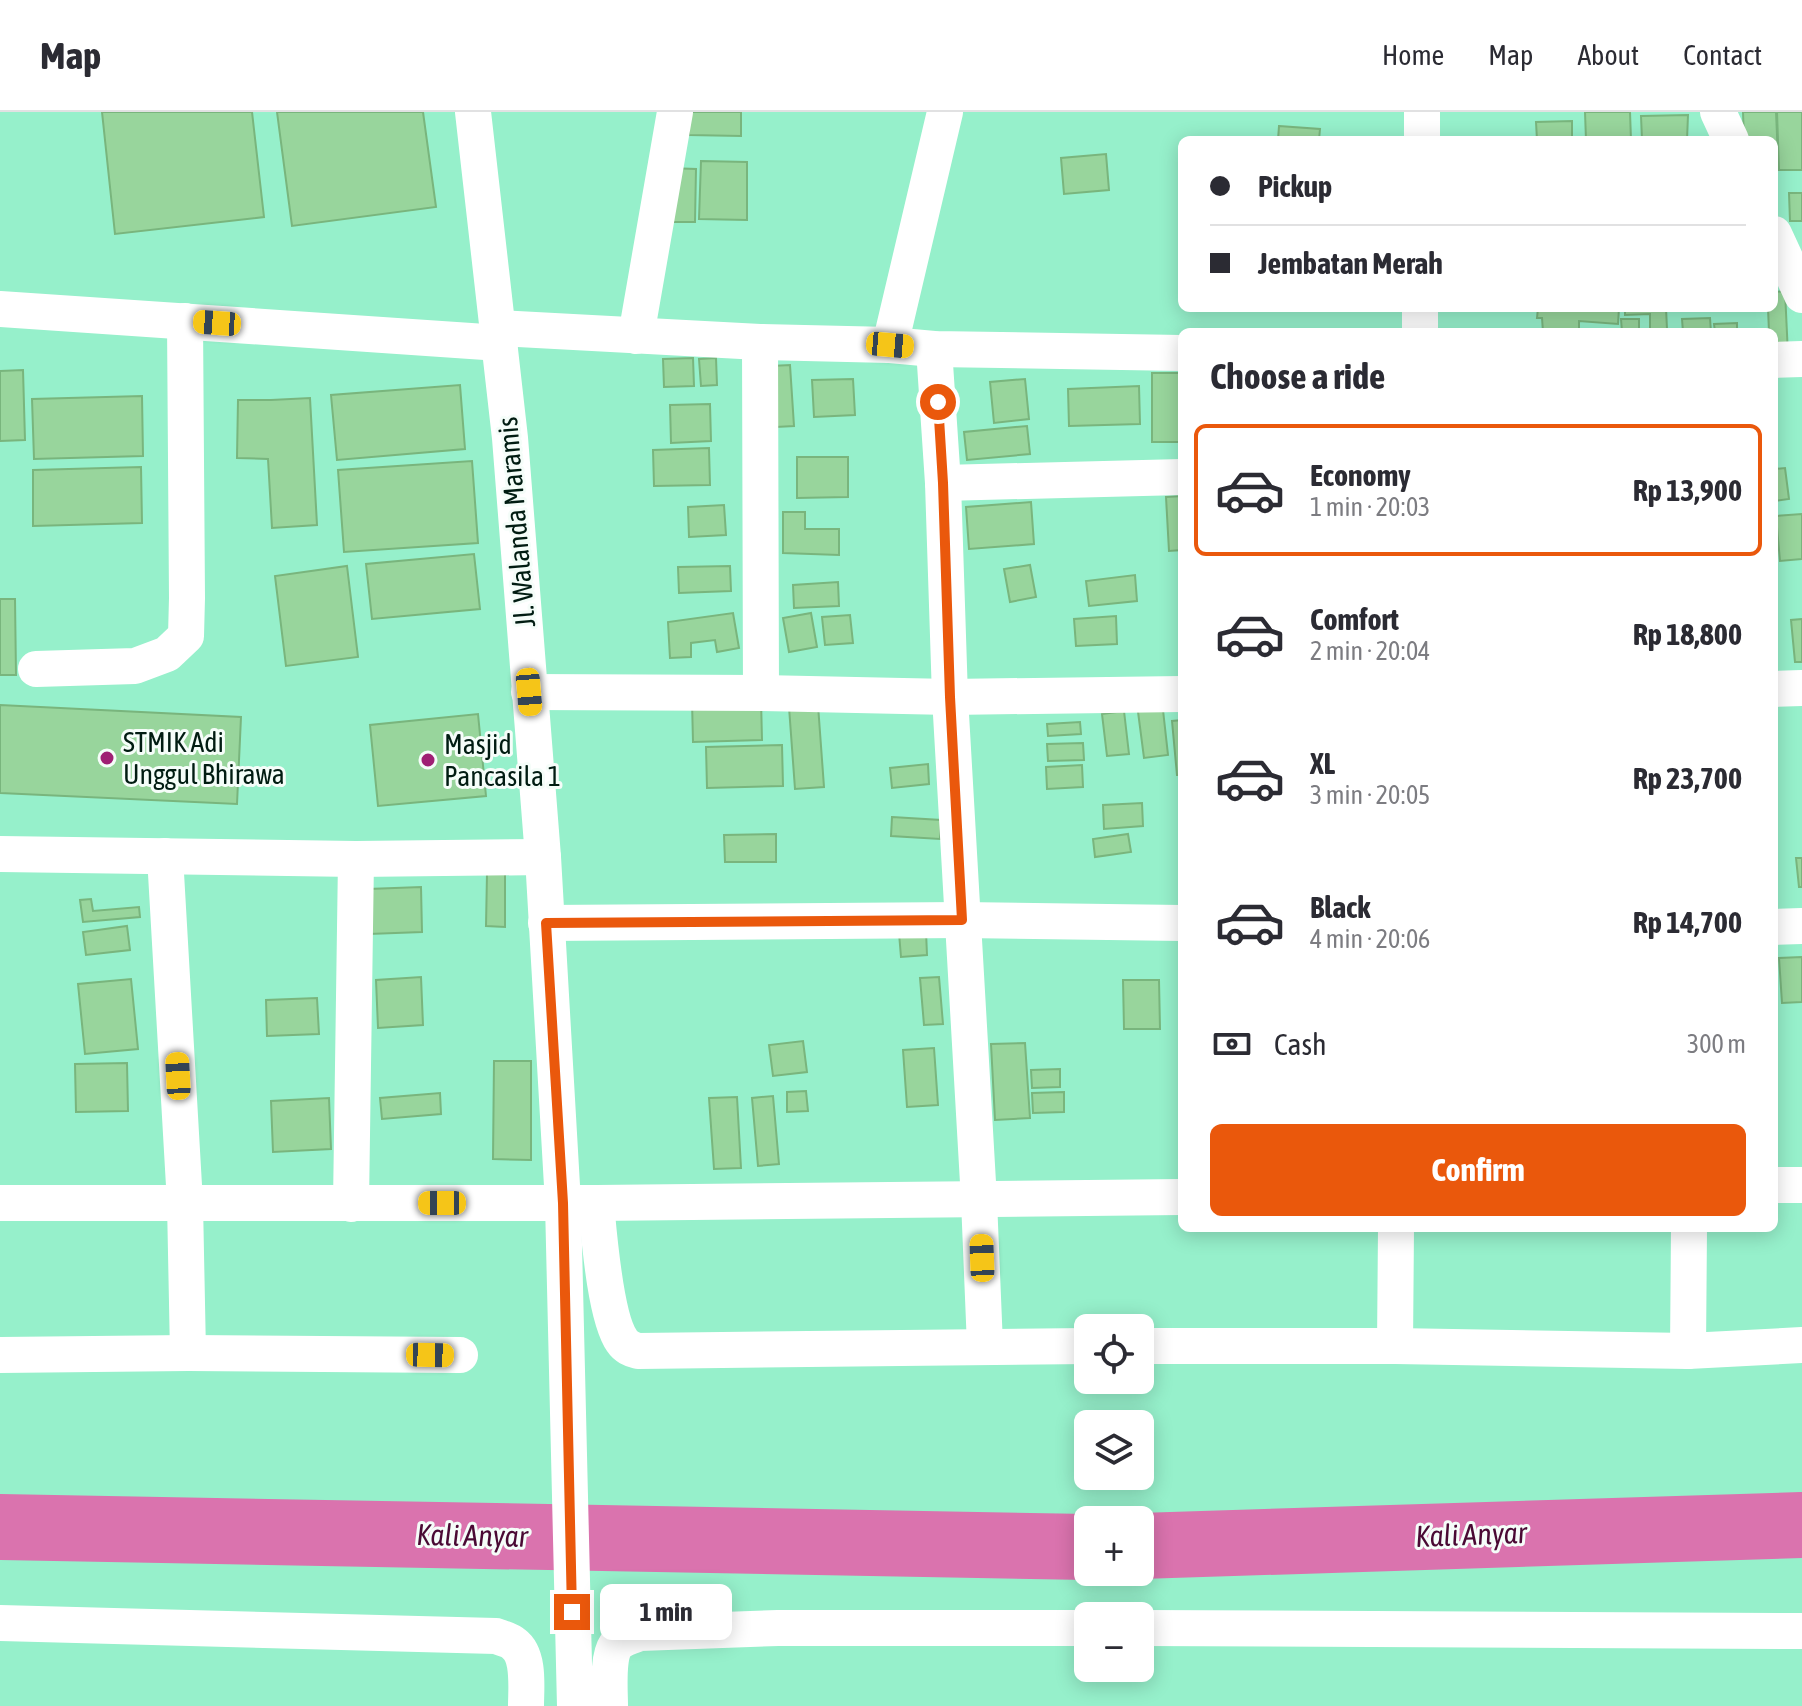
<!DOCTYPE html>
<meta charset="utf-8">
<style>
:root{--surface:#fff;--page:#f2f2f3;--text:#2b2b33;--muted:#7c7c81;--line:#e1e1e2;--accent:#ea580c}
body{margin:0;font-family:"Asap Condensed",sans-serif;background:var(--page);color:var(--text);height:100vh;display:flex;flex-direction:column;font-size:30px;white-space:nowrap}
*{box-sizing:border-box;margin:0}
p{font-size:26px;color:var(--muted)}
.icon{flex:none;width:44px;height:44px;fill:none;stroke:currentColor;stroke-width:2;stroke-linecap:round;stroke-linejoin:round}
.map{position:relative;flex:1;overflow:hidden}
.side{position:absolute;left:1178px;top:216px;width:600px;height:904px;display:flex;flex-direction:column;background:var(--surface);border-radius:12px;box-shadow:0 4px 20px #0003}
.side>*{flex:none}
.hud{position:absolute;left:1178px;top:24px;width:600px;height:176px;border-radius:12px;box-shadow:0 4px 20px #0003;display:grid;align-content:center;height:176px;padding:0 32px;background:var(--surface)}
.controls{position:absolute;left:1074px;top:1202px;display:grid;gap:16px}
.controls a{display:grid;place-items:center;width:80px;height:80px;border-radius:12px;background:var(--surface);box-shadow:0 4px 20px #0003;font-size:40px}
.end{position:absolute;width:36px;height:36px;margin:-18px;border:10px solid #ea580c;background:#fff;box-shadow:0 0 0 4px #fff}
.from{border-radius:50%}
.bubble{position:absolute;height:56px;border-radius:12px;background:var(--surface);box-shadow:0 4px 20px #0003;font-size:26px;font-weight:700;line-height:56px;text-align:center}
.car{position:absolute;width:24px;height:48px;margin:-24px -12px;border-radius:10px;box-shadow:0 0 6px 2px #0007;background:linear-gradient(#f5c518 24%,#345 0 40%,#f5c518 0 76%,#345 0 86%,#f5c518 0)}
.hud b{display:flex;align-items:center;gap:28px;height:76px;font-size:30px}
.hud b+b{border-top:2px solid var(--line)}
.hud i{width:20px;height:20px;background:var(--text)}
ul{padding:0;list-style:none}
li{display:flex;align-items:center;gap:24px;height:132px;margin:0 16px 12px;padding:0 16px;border:4px solid transparent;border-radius:12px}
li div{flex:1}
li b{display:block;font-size:30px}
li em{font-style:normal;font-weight:700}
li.current{border-color:var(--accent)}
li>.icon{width:72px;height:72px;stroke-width:1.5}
h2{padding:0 32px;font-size:36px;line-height:96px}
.pay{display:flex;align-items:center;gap:20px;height:88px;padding:0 32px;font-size:30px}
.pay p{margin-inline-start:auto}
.cta{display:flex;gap:16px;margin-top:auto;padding:16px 32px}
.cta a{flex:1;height:92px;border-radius:12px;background:var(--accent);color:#fff;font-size:32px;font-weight:700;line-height:92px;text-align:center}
header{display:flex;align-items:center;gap:48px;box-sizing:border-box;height:112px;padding:0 40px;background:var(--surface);border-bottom:2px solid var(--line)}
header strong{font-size:38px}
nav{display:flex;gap:44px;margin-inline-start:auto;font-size:28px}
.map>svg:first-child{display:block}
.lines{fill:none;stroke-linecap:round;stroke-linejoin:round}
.river{stroke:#da73ae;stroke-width:66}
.building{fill:#98d59c;stroke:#79b57d;stroke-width:2}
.minor{stroke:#fff;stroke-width:36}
.route{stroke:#ea580c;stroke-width:10}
.poi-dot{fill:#9f2074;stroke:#f5fdf9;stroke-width:3}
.labels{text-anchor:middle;stroke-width:6;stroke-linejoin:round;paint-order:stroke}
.street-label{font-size:28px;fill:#011c12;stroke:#f5fdf9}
.poi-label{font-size:28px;fill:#011c12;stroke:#f5fdf9;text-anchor:start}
.water-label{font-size:30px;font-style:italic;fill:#4a0934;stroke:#f5fdf9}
</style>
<header>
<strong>Map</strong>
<nav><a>Home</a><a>Map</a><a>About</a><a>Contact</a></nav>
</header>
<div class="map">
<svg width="1802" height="1594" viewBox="0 0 1802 1594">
<rect width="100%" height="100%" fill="#96f0cb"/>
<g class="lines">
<g class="river">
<polyline points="0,1415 1088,1435"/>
<polyline points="1140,1434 1802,1413"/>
</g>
</g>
<g class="building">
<polygon points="102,0 252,0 264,105 115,122"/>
<polygon points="277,0 423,0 436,95 292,114"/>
<polygon points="689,0 741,0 741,24 689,23"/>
<polygon points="1585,0 1630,0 1631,28 1586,28"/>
<polygon points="1743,0 1776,0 1778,46 1774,47 1774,28 1744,28"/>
<polygon points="1777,0 1802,0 1802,58 1779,58"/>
<polygon points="1688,3 1687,28 1642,28 1641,4"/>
<polygon points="1572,9 1572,28 1537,28 1536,10"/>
<polygon points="1279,14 1320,17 1319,28 1278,28"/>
<polygon points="1106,42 1109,78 1064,82 1061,46"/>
<polygon points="701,49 747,50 747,108 699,107"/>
<polygon points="667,56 696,57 695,110 666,110"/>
<polygon points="1789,81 1802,81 1802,109 1790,109"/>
<polygon points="1785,179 1788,243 1774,244 1774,220 1769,220 1768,196 1774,196 1774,180"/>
<polygon points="1538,196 1619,196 1618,212 1579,209 1579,219 1543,220 1542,206 1537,206"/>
<polygon points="1625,196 1666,196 1667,217 1650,217 1650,202 1625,203"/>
<polygon points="1710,206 1711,220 1683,220 1682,207"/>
<polygon points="1621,207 1639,207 1639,220 1622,220"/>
<polygon points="1737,211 1737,220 1715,220 1714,212"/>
<polygon points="693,246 694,274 664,275 663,247"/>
<polygon points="716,246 717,273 701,274 699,247"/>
<polygon points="790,253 794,314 776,315 771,254"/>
<polygon points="23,258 25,328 0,329 0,259"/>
<rect x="1152" y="261" width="30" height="69"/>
<polygon points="853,267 855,303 814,305 812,268"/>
<polygon points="1025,267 1029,307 994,311 990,270"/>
<polygon points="460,273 465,337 337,348 331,283"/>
<polygon points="1139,274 1140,312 1069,314 1068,277"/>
<polygon points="142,284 143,344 34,347 32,287"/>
<polygon points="310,286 317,413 272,416 268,347 237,346 238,288 271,288"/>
<polygon points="710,292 711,329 671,331 670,293"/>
<polygon points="1027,314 1030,342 967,348 964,320"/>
<polygon points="709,336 710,373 654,374 653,338"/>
<polygon points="797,345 848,345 848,385 797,386"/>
<polygon points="472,349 478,431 344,440 338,358"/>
<polygon points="141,355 142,411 33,414 33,358"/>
<polygon points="1785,356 1789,387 1774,389 1774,357"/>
<polygon points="1182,384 1182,438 1169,439 1166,385"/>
<polygon points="1031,390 1034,432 969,437 966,395"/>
<polygon points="724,393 726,423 689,425 688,395"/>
<polygon points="783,400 805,400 805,417 839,417 839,443 783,441"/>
<polygon points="1802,402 1802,447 1780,449 1776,404"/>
<polygon points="474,442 480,497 372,507 366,452"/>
<polygon points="1030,453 1036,485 1010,490 1004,457"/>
<polygon points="347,454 358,545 286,554 275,464"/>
<polygon points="730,454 731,479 679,481 678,455"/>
<polygon points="1135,463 1137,489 1089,494 1086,469"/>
<polygon points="838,470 839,494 794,496 793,473"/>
<polygon points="0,487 15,487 16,563 0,563"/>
<polygon points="733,501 739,536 717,540 715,528 691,531 691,545 670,546 668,510"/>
<polygon points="811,501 817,535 789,540 783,506"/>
<polygon points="850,503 853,531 825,533 822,505"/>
<polygon points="1116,504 1117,532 1076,534 1074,507"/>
<polygon points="1802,507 1802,550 1795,550 1791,508"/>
<polygon points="761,587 762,628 693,630 692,589"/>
<polygon points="1162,589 1168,643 1144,646 1137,592"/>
<polygon points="0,593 241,605 237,692 0,681"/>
<polygon points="818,593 824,675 795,677 789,595"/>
<polygon points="1124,599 1129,642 1107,644 1102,602"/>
<polygon points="478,602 486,684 378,694 370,613"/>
<polygon points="1182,608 1182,663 1177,663 1172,609"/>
<polygon points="1080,610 1081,622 1048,624 1047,612"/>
<polygon points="1083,631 1084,648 1048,649 1047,632"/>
<polygon points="782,633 783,674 707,676 706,635"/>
<polygon points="928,652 929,672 892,676 890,656"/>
<polygon points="1082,653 1083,675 1047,677 1046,655"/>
<polygon points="1142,691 1143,714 1104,717 1103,693"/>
<polygon points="892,705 941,708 940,727 891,724"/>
<polygon points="776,722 776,750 725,750 724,723"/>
<polygon points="1128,722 1131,740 1095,745 1093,727"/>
<polygon points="1796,746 1802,746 1802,775 1799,775"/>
<polygon points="487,762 505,762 505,815 486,814"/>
<polygon points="421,775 422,820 369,822 368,777"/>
<polygon points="91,787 93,799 139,795 140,805 83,810 80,788"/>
<polygon points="127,814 130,838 86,843 83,820"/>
<polygon points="926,819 927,843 901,845 899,821"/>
<polygon points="1802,845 1802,890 1782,891 1779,846"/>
<polygon points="421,865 423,913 378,916 376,868"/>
<polygon points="939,865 943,912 924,913 920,866"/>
<polygon points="131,867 138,937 85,942 78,872"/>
<polygon points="1123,868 1159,868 1160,917 1124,917"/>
<polygon points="317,886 319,922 267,924 266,888"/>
<polygon points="803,929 807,960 773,964 769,933"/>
<polygon points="1025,931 1030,1006 995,1008 991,932"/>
<polygon points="934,936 938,993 907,995 903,938"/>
<polygon points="494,949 531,949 531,1048 493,1047"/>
<polygon points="127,951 128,999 76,1000 75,952"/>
<polygon points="1060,957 1060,975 1032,976 1031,958"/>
<polygon points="806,979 808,999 787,1000 787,980"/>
<polygon points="1064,980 1064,1000 1033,1001 1032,981"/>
<polygon points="440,981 441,1002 382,1007 380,986"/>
<polygon points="773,984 779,1052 758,1054 752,986"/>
<polygon points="737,985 741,1056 714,1057 709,986"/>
<polygon points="329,986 331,1037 273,1040 271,989"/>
</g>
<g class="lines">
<g class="minor">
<polyline points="473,0 510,326 543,745 563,1091 575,1594"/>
<polyline points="1718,0 1731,28"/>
<polyline points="1422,28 1422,0"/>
<polyline points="1774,122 1802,183"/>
<polyline points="0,197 500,231"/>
<polyline points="499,216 760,230 890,233 934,237 1182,241"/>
<polyline points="1420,220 1420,196"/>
<polyline points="636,224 675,0"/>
<polyline points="760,230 761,581"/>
<polyline points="890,233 945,0"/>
<polyline points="934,237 943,371 950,585 979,1088 985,1234"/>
<polyline points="1774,248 1802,247"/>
<polyline points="943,371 1182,365"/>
<polyline points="36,557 135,554 167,542 186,524 187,486 185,209"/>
<polyline points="1774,577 1802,576"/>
<polyline points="529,580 761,581 950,585 1182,582"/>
<polyline points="0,742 356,747 543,745"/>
<polyline points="165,744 185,1091 188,1241"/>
<polyline points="546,811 962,808 1182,811"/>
<polyline points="1774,815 1802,814"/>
<polyline points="1774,1073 1802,1073"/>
<polyline points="0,1091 596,1091 1182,1085"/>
<path d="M596,1091C599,1122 605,1205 622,1229C626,1235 631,1237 638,1239L1088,1234"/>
<polyline points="351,1092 356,747"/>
<polyline points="1140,1234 1395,1234 1688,1239 1802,1233"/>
<polyline points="1395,1234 1396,1116"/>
<polyline points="1688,1239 1689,1116"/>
<polyline points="0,1243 188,1241 460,1243"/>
<path d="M0,1511L496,1524C501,1526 510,1528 514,1532C530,1544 526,1576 526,1594"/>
<polyline points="1140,1516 1802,1519"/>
<path d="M610,1594C610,1578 607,1546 616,1533C622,1526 632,1524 640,1521L778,1516H1088"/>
</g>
</g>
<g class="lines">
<polyline class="route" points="572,1500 563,1091 546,811 962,808 950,585 943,371 938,290"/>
</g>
<g class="poi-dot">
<circle cx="107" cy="646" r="8"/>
<circle cx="428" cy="648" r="8"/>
</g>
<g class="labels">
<g class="street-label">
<text transform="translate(516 410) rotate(-95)" y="10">Jl. Walanda Maramis</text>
</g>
<g class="poi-label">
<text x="123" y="640">STMIK Adi<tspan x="123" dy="32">Unggul Bhirawa</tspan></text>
<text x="444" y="642">Masjid<tspan x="444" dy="32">Pancasila 1</tspan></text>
</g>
<g class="water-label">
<text transform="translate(1471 1423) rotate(-2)" y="10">Kali Anyar</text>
<text transform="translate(472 1424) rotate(1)" y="10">Kali Anyar</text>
</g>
</g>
</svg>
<div class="controls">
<a><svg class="icon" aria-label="locate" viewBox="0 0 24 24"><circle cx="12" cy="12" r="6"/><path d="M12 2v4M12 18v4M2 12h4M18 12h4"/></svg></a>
<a><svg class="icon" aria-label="layers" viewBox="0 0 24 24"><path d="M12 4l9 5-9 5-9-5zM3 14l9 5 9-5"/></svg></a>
<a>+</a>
<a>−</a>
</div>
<i class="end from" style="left:938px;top:290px"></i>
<i class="end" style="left:572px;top:1500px"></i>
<div class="bubble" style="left:600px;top:1472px;width:132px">1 min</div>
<i class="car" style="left:217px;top:211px;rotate:274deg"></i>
<i class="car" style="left:890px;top:233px;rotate:95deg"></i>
<i class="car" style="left:529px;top:580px;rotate:175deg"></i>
<i class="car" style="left:178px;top:964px;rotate:357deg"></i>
<i class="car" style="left:442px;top:1091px;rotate:270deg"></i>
<i class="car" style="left:982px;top:1146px;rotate:358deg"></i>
<i class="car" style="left:430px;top:1243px;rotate:91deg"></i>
<div class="hud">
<b><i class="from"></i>Pickup</b>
<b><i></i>Jembatan Merah</b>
</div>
<section class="side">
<h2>Choose a ride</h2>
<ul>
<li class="current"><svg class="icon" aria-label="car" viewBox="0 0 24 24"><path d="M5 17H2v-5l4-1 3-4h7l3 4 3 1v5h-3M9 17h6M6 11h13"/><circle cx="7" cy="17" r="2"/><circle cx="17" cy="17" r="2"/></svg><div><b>Economy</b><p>1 min · 20:03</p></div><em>Rp 13,900</em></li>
<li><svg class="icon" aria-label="car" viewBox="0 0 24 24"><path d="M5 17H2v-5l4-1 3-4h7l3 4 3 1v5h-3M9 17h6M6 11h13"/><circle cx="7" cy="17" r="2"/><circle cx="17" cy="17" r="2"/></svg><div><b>Comfort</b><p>2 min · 20:04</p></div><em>Rp 18,800</em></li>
<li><svg class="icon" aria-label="car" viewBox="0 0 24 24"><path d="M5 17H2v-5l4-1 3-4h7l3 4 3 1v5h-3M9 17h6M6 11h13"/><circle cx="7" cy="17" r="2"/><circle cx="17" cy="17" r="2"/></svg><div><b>XL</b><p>3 min · 20:05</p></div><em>Rp 23,700</em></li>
<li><svg class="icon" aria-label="car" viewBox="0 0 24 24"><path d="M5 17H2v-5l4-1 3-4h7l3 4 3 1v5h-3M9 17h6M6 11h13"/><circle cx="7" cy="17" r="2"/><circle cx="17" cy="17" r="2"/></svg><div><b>Black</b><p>4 min · 20:06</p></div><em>Rp 14,700</em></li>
</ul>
<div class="pay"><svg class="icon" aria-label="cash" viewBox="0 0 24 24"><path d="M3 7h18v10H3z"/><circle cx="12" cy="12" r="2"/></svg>Cash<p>300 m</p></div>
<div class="cta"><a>Confirm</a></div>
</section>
</div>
